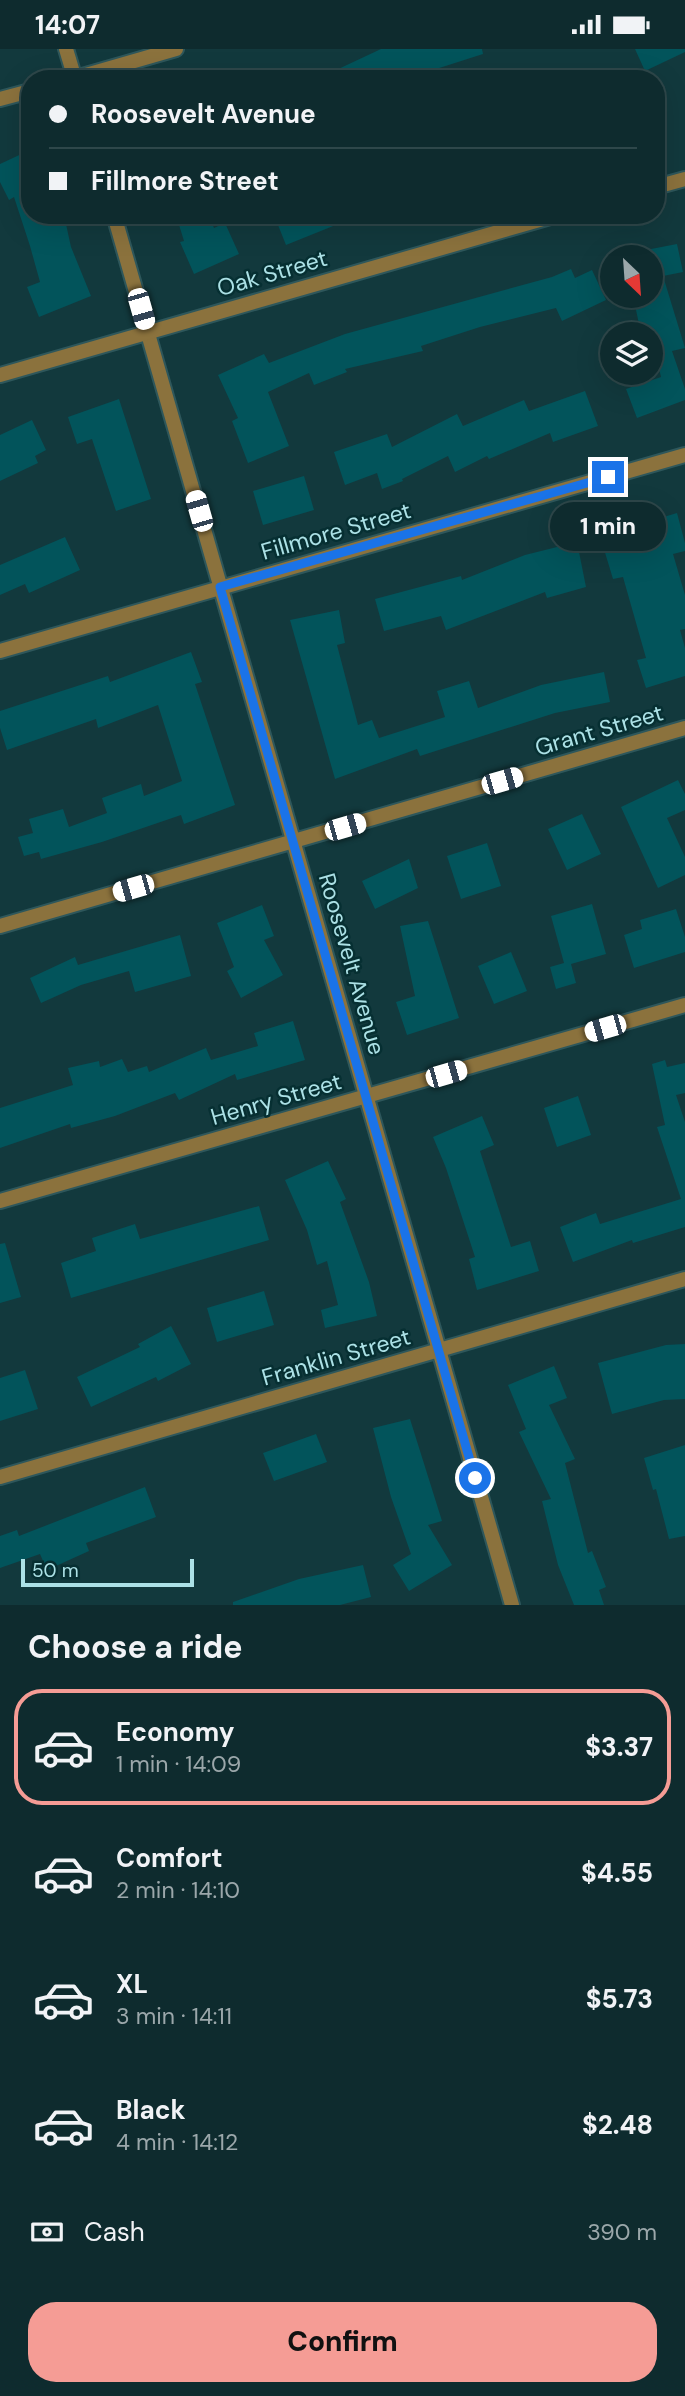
<!DOCTYPE html>
<meta charset="utf-8">
<style>
:root{--surface:#0e2b2e;--page:#173336;--text:#f1f3f6;--muted:#9ba7aa;--line:#2e474a;--accent:#f59c95}
body{margin:0;font-family:"DM Sans",sans-serif;background:var(--page);color:var(--text);height:100vh;display:flex;flex-direction:column;font-size:26px;white-space:nowrap}
*{box-sizing:border-box;margin:0}
p{font-size:23px;color:var(--muted)}
.icon{flex:none;width:38px;height:38px;fill:none;stroke:currentColor;stroke-width:2;stroke-linecap:round;stroke-linejoin:round}
.map{position:relative;height:1556px;overflow:hidden}
.side{display:flex;flex-direction:column;background:var(--surface);flex:1}
.side>*{flex:none}
.top-card{position:absolute;left:21px;top:21px;width:644px;height:154px;border-radius:28px;box-shadow:0 7px 28px #0002,0 0 0 2px var(--line);display:grid;align-content:center;height:154px;padding:0 28px;background:var(--surface)}
.needle{width:46px;rotate:155deg}
.fabs{position:absolute;left:600px;top:196px;display:grid;gap:14px}
.fabs a{display:grid;place-items:center;width:63px;height:63px;border-radius:50%;background:var(--surface);box-shadow:0 7px 28px #0002,0 0 0 2px var(--line);font-size:35px}
.scale{position:absolute;left:21px;bottom:18px;width:173px;box-sizing:border-box;padding-left:7px;border:4px solid #ace1e6;border-top:0;font-size:19px;line-height:24px;white-space:nowrap;color:#ace1e6;-webkit-text-stroke:5px #062f32;paint-order:stroke}
.end{position:absolute;width:32px;height:32px;margin:-16px;border:9px solid #1a73e8;background:#fff;box-shadow:0 0 0 4px #fff}
.from{border-radius:50%}
.bubble{position:absolute;height:49px;border-radius:24px;background:var(--surface);box-shadow:0 7px 28px #0002,0 0 0 2px var(--line);font-size:23px;font-weight:800;line-height:49px;text-align:center}
.car{position:absolute;width:21px;height:42px;margin:-21px -10px;border-radius:9px;box-shadow:0 0 5px 2px #0007;background:linear-gradient(#fff 24%,#345 0 40%,#fff 0 76%,#345 0 86%,#fff 0)}
.top-card b{display:flex;align-items:center;gap:24px;height:66px;font-size:26px}
.top-card b+b{border-top:2px solid var(--line)}
.top-card i{width:18px;height:18px;background:var(--text)}
ul{padding:0;list-style:none}
li{display:flex;align-items:center;gap:21px;height:116px;margin:0 14px 10px;padding:0 14px;border:4px solid transparent;border-radius:28px}
li div{flex:1}
li b{display:block;font-size:26px}
li em{font-style:normal;font-weight:800}
li.current{border-color:var(--accent)}
li>.icon{width:63px;height:63px;stroke-width:1.5}
h2{padding:0 28px;font-size:32px;line-height:84px}
.pay{display:flex;align-items:center;gap:18px;height:77px;padding:0 28px;font-size:26px}
.pay p{margin-inline-start:auto}
.button{display:flex;gap:14px;margin-top:auto;padding:14px 28px}
.button a{flex:1;height:80px;border-radius:28px;background:var(--accent);color:#111;font-size:28px;font-weight:800;line-height:80px;text-align:center}
.status{display:flex;justify-content:space-between;align-items:center;height:49px;padding:0 35px;background:var(--surface);direction:ltr}
.status svg{height:19px;fill:currentColor}
.map>svg:first-child{display:block}
.building{fill:#02545b}
.lines{fill:none;stroke-linecap:round;stroke-linejoin:round}
.minor-casing{stroke:#2e575b;stroke-width:18}
.minor{stroke:#8b723d;stroke-width:14}
.route{stroke:#1a73e8;stroke-width:9}
.labels{text-anchor:middle;stroke-width:5;stroke-linejoin:round;paint-order:stroke}
.street-label{font-size:23px;fill:#ace1e6;stroke:#062f32}
</style>
<div class="status"><b>14:07</b><svg viewBox="0 0 49 12"><path d="M0 12V9h3v3zM5 12V6h3v6zM10 12V3h3v9zM15 12V0h3v12zM26 1h20v11H26zM47 4h2v5h-2z"/></svg></div>
<div class="map">
<svg width="685" height="1556" viewBox="0 0 685 1556">
<rect width="100%" height="100%" fill="#12393d"/>
<g class="building">
<polygon points="381,0 482,0 483,5 405,30 317,30"/>
<polygon points="635,0 685,0 685,3 645,22"/>
<polygon points="30,101 30,166 64,166 71,198 91,247 39,268 27,238 40,233 30,197 14,148 9,151 0,133 0,115"/>
<polygon points="176,166 209,166 214,179 225,174 239,205 194,225 180,193 184,192"/>
<polygon points="274,166 358,166 358,167 286,196"/>
<polygon points="677,195 683,223 663,227 685,299 672,302 685,340 685,351 637,369 626,340 661,328 651,285 641,285 635,256 651,252 651,200"/>
<polygon points="571,220 575,229 592,221 606,251 562,272 556,259 480,278 421,297 423,302 345,320 347,323 314,336 309,324 268,343 289,397 248,414 232,372 238,369 218,326 264,305 269,314 345,285 552,228"/>
<polygon points="585,342 598,377 553,393 550,384 489,410 487,407 455,423 448,407 402,430 403,432 382,440 377,424 345,436 334,403 387,385 392,398 457,365 463,377 524,351 529,362"/>
<polygon points="119,350 151,450 116,462 92,390 77,395 68,368"/>
<polygon points="32,371 46,401 35,407 38,414 0,432 0,386"/>
<polygon points="304,427 314,461 263,476 253,442"/>
<polygon points="677,464 685,494 685,502 673,505 685,546 685,580 680,581 685,599 685,627 646,639 637,611 646,609 623,528 613,530 600,487"/>
<polygon points="65,488 80,521 29,544 25,535 0,546 0,516"/>
<polygon points="577,493 586,538 547,549 545,543 446,581 441,567 384,582 375,550 461,527 462,531 525,506"/>
<polygon points="339,561 345,594 337,596 358,676 372,671 379,689 445,668 437,642 469,632 478,659 541,636 604,623 610,653 555,664 420,707 417,700 335,730 290,571"/>
<polygon points="191,603 202,633 195,635 235,756 184,775 181,766 102,793 41,810 39,803 24,807 18,788 33,784 29,770 63,760 69,778 107,764 102,749 141,735 144,747 182,732 158,656 98,679 96,670 7,701 0,679 0,662 108,627 110,633"/>
<polygon points="678,731 685,745 685,761 667,769 685,808 685,826 658,839 621,758"/>
<polygon points="582,765 601,805 567,821 548,780"/>
<polygon points="487,794 501,837 461,850 447,807"/>
<polygon points="409,810 418,839 375,860 362,832"/>
<polygon points="592,855 606,905 571,915 576,934 556,940 550,918 564,914 551,867"/>
<polygon points="262,856 274,887 264,891 283,926 241,949 227,922 234,918 217,874"/>
<polygon points="676,860 685,888 685,903 634,919 624,886 642,880 640,871"/>
<polygon points="428,872 459,969 407,986 396,953 415,947 400,877"/>
<polygon points="180,886 191,927 135,943 129,922 81,936 41,954 30,929 75,908 78,916"/>
<polygon points="511,903 527,942 494,955 478,917"/>
<polygon points="293,972 305,1011 237,1031 235,1025 179,1051 175,1044 115,1067 71,1079 70,1075 0,1099 0,1059 73,1036 68,1019 99,1012 100,1018 122,1010 128,1023 147,1017 149,1023 206,999 211,1011 258,997 254,984"/>
<polygon points="665,1011 667,1018 685,1014 685,1044 676,1046 685,1073 685,1178 633,1194 632,1191 573,1213 560,1178 596,1164 600,1175 681,1150 657,1078 665,1076 652,1015"/>
<polygon points="578,1047 591,1086 557,1098 544,1059"/>
<polygon points="482,1067 494,1096 480,1102 511,1198 530,1192 539,1222 477,1241 469,1210 475,1208 446,1119 433,1088"/>
<polygon points="328,1112 346,1150 340,1153 369,1233 377,1267 325,1279 321,1261 338,1256 327,1212 317,1216 307,1181 285,1131"/>
<polygon points="259,1157 269,1191 71,1249 61,1214 96,1202 92,1189 135,1175 140,1190"/>
<polygon points="5,1194 21,1248 0,1254 0,1195"/>
<polygon points="264,1242 274,1276 217,1293 207,1259"/>
<polygon points="171,1277 191,1315 158,1332 156,1328 91,1358 77,1328 140,1298 138,1295"/>
<polygon points="685,1295 685,1350 664,1351 612,1365 598,1314 666,1296"/>
<polygon points="554,1317 567,1349 549,1356 575,1410 565,1414 588,1504 592,1502 606,1538 599,1541 604,1556 574,1556 558,1516 542,1452 551,1450 519,1383 526,1380 508,1336"/>
<polygon points="25,1321 38,1360 0,1372 0,1329"/>
<polygon points="410,1370 442,1472 428,1476 452,1516 409,1542 393,1516 411,1505 391,1448 373,1379"/>
<polygon points="316,1385 327,1413 274,1432 263,1404"/>
<polygon points="685,1396 685,1487 669,1490 656,1440 653,1441 644,1409"/>
<polygon points="145,1438 156,1468 86,1494 89,1502 47,1521 40,1505 0,1519 0,1487 17,1481 19,1487"/>
<polygon points="363,1516 371,1548 340,1556 233,1556 233,1553 299,1530"/>
</g>
<g class="lines">
<defs>
<g id="minor">
<polyline points="66,0 75,30"/>
<polyline points="72,30 176,0"/>
<polyline points="0,50 30,42"/>
<polyline points="656,138 685,130"/>
<polyline points="114,166 512,1556"/>
<polyline points="0,326 557,166"/>
<polyline points="0,602 685,406"/>
<polyline points="0,877 685,679"/>
<polyline points="0,1152 685,956"/>
<polyline points="0,1428 685,1230"/>
</g>
</defs>
<use href="#minor" class="minor-casing"/>
<use href="#minor" class="minor"/>
</g>
<g class="lines">
<polyline class="route" points="475,1429 220,538 608,428"/>
</g>
<g class="labels">
<g class="street-label">
<text transform="translate(272 224) rotate(-16)" y="8">Oak Street</text>
<text transform="translate(336 482) rotate(-16)" y="8">Fillmore Street</text>
<text transform="translate(599 681) rotate(-16)" y="8">Grant Street</text>
<text transform="translate(352 915) rotate(74)" y="8">Roosevelt Avenue</text>
<text transform="translate(276 1050) rotate(-16)" y="8">Henry Street</text>
<text transform="translate(336 1308) rotate(-16)" y="8">Franklin Street</text>
</g>
</g>
</svg>
<div class="fabs">
<a><svg class="needle" viewBox="-14 -14 28 28"><path d="M0-13l5 13h-10z" fill="#e53935"/><path d="M0 13l5-13h-10z" fill="#9ba7aa"/></svg></a>
<a><svg class="icon" aria-label="layers" viewBox="0 0 24 24"><path d="M12 4l9 5-9 5-9-5zM3 14l9 5 9-5"/></svg></a>
</div>
<div class="scale">50 m</div>
<i class="end from" style="left:475px;top:1429px"></i>
<i class="end" style="left:608px;top:428px"></i>
<div class="bubble" style="left:550px;top:453px;width:116px">1 min</div>
<i class="car" style="left:141px;top:260px;rotate:164deg"></i>
<i class="car" style="left:199px;top:462px;rotate:344deg"></i>
<i class="car" style="left:502px;top:732px;rotate:74deg"></i>
<i class="car" style="left:345px;top:778px;rotate:74deg"></i>
<i class="car" style="left:133px;top:839px;rotate:254deg"></i>
<i class="car" style="left:605px;top:979px;rotate:254deg"></i>
<i class="car" style="left:446px;top:1025px;rotate:74deg"></i>
<div class="top-card">
<b><i class="from"></i>Roosevelt Avenue</b>
<b><i></i>Fillmore Street</b>
</div>
</div>
<section class="side">
<h2>Choose a ride</h2>
<ul>
<li class="current"><svg class="icon" aria-label="car" viewBox="0 0 24 24"><path d="M5 17H2v-5l4-1 3-4h7l3 4 3 1v5h-3M9 17h6M6 11h13"/><circle cx="7" cy="17" r="2"/><circle cx="17" cy="17" r="2"/></svg><div><b>Economy</b><p>1 min · 14:09</p></div><em>$3.37</em></li>
<li><svg class="icon" aria-label="car" viewBox="0 0 24 24"><path d="M5 17H2v-5l4-1 3-4h7l3 4 3 1v5h-3M9 17h6M6 11h13"/><circle cx="7" cy="17" r="2"/><circle cx="17" cy="17" r="2"/></svg><div><b>Comfort</b><p>2 min · 14:10</p></div><em>$4.55</em></li>
<li><svg class="icon" aria-label="car" viewBox="0 0 24 24"><path d="M5 17H2v-5l4-1 3-4h7l3 4 3 1v5h-3M9 17h6M6 11h13"/><circle cx="7" cy="17" r="2"/><circle cx="17" cy="17" r="2"/></svg><div><b>XL</b><p>3 min · 14:11</p></div><em>$5.73</em></li>
<li><svg class="icon" aria-label="car" viewBox="0 0 24 24"><path d="M5 17H2v-5l4-1 3-4h7l3 4 3 1v5h-3M9 17h6M6 11h13"/><circle cx="7" cy="17" r="2"/><circle cx="17" cy="17" r="2"/></svg><div><b>Black</b><p>4 min · 14:12</p></div><em>$2.48</em></li>
</ul>
<div class="pay"><svg class="icon" aria-label="cash" viewBox="0 0 24 24"><path d="M3 7h18v10H3z"/><circle cx="12" cy="12" r="2"/></svg>Cash<p>390 m</p></div>
<div class="button"><a>Confirm</a></div>
</section>
